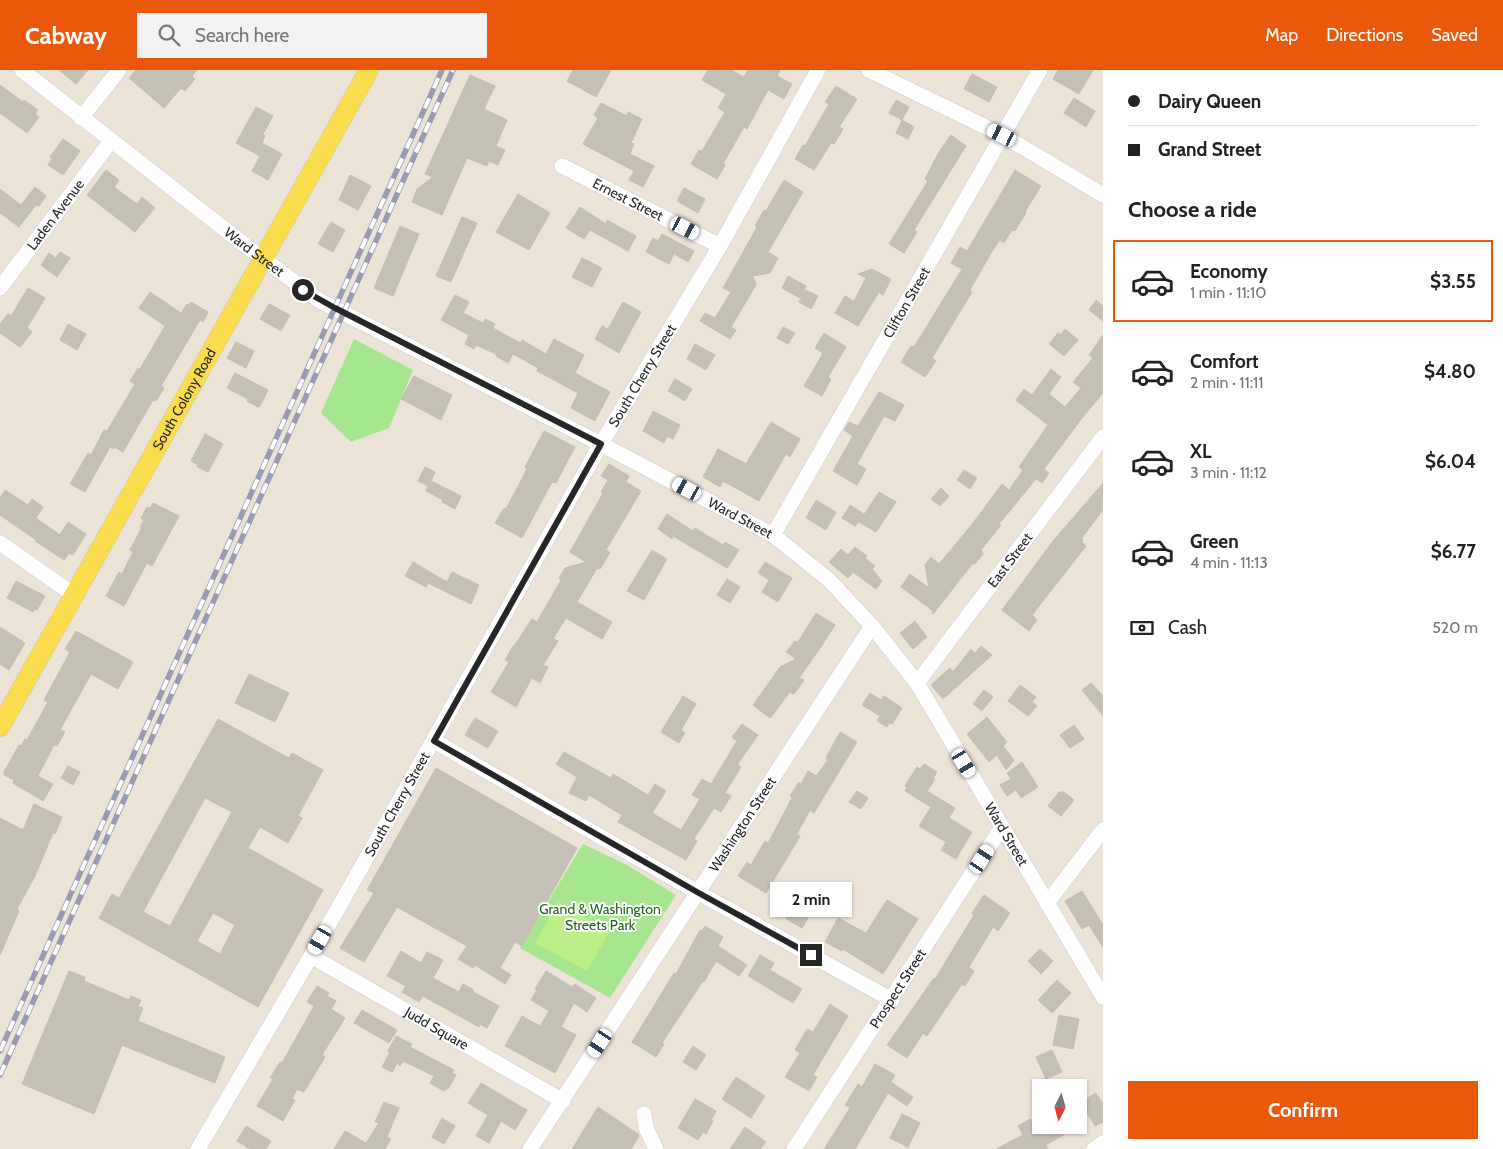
<!DOCTYPE html>
<meta charset="utf-8">
<style>
:root{--surface:#fff;--page:#f2f2f2;--text:#222;--muted:#767676;--line:#e0e0e0;--accent:#ea580c}
body{margin:0;font-family:Cabin,sans-serif;background:var(--page);color:var(--text);height:100vh;display:flex;flex-direction:column;font-size:19px;white-space:nowrap}
*{box-sizing:border-box;margin:0}
p{font-size:16px;color:var(--muted)}
.icon{flex:none;width:28px;height:28px;fill:none;stroke:currentColor;stroke-width:2;stroke-linecap:round;stroke-linejoin:round}
.map{position:relative;flex:1;overflow:hidden}
.drawer{display:flex;flex-direction:column;background:var(--surface);width:400px}
.drawer>*{flex:none}
.guide{display:grid;align-content:center;height:110px;padding:0 25px;background:var(--surface)}
.needle{width:32px;rotate:186deg}
.fabs{position:absolute;left:1032px;top:1009px;display:grid;gap:10px}
.fabs a{display:grid;place-items:center;width:55px;height:55px;border-radius:0px;background:var(--surface);box-shadow:0 1px 4px #0004;font-size:25px}
.end{position:absolute;width:22px;height:22px;margin:-11px;border:6px solid #262626;background:#fff;box-shadow:0 0 0 2px #fff}
.from{border-radius:50%}
.bubble{position:absolute;height:35px;border-radius:0px;background:var(--surface);box-shadow:0 1px 4px #0004;font-size:16px;font-weight:700;line-height:35px;text-align:center}
.car{position:absolute;width:15px;height:30px;margin:-15px -8px;border-radius:6px;box-shadow:0 0 4px 1px #0007;background:linear-gradient(#fff 24%,#345 0 40%,#fff 0 76%,#345 0 86%,#fff 0)}
.guide b{display:flex;align-items:center;gap:18px;height:48px;font-size:19px}
.guide b+b{border-top:1px solid var(--line)}
.guide i{width:12px;height:12px;background:var(--text)}
ul{padding:0;list-style:none}
li{display:flex;align-items:center;gap:15px;height:82px;margin:0 10px 8px;padding:0 15px;border:2px solid transparent;border-radius:0px}
li div{flex:1}
li b{display:block;font-size:19px}
li em{font-style:normal;font-weight:700}
li.selected{border-color:var(--accent)}
li>.icon{width:45px;height:45px;stroke-width:1.5}
h2{padding:0 25px;font-size:22px;line-height:60px}
.pay{display:flex;align-items:center;gap:12px;height:55px;padding:0 25px;font-size:19px}
.pay p{margin-inline-start:auto}
.primary-button{display:flex;gap:10px;margin-top:auto;padding:10px 25px}
.primary-button a{flex:1;height:58px;border-radius:0px;background:var(--accent);color:#fff;font-size:20px;font-weight:700;line-height:58px;text-align:center}
header{display:flex;align-items:center;gap:30px;box-sizing:border-box;height:70px;padding:0 25px;background:var(--accent);color:#fff}
header strong{font-size:24px}
nav{display:flex;gap:28px;margin-inline-start:auto;font-size:18px}
.search{width:350px;height:45px;background:var(--page);display:flex;align-items:center;gap:12px;box-sizing:border-box;padding:0 18px;border-radius:0px;color:var(--muted);font-size:19px}
main{display:flex;flex:1;min-height:0}
.map>svg:first-child{display:block}
.green{fill:#a6e68e}
.pitch{fill:#bcef88}
.building{fill:#c5c0b6;stroke:#c6bfb0;fill-rule:evenodd}
.lines{fill:none;stroke-linecap:round;stroke-linejoin:round}
.minor-casing{stroke:#cbcee1;stroke-width:16}
.major-casing{stroke:#c7c7c7;stroke-width:20}
.minor{stroke:#fff;stroke-width:15}
.major{stroke:#f9dd4c;stroke-width:19}
.rail-casing{stroke:#999bb3;stroke-width:5.5}
.rail{stroke:#fff;stroke-width:4;stroke-dasharray:11;stroke-linecap:butt}
.route{stroke:#262626;stroke-width:6}
.labels{text-anchor:middle;stroke-width:4;stroke-linejoin:round;paint-order:stroke}
.street-label{font-size:14px;fill:#262626;stroke:#fff}
.park-label{font-size:14px;fill:#1f6614;stroke:#fff}
</style>
<header>
<strong>Cabway</strong>
<div class="search"><svg class="icon" aria-label="search" viewBox="0 0 24 24"><circle cx="10" cy="10" r="6"/><path d="M15 15l6 6"/></svg>Search here</div>
<nav><a>Map</a><a>Directions</a><a>Saved</a></nav>
</header>
<main>
<div class="map">
<svg width="1103" height="1079" viewBox="0 0 1103 1079">
<rect width="100%" height="100%" fill="#ebe3d6"/>
<g class="green">
<polygon points="354,269 413,300 389,358 351,372 321,343"/>
<polygon points="583,774 625,794 676,825 610,928 520,878"/>
</g>
<polygon class="pitch" points="558,832 610,861 587,901 535,873"/>
<g class="building">
<polygon points="59,0 88,0 76,14"/>
<polygon points="136,0 197,0 192,6 195,9 185,21 181,18 164,38 129,8"/>
<polygon points="573,0 611,0 596,27 567,11"/>
<polygon points="708,0 731,0 744,7 748,0 780,0 777,6 792,14 784,29 768,20 747,59 744,57 723,94 725,95 717,109 691,94 699,80 702,81 725,42 718,38 726,24 702,10"/>
<polygon points="1058,0 1093,0 1079,24 1053,9"/>
<polygon points="972,4 997,17 989,32 964,19"/>
<polygon points="470,5 495,16 484,39 507,50 496,76 505,80 498,95 489,91 487,96 467,88 442,145 412,132 417,119 433,107 425,104"/>
<polygon points="0,15 23,32 24,30 38,40 35,44 39,47 27,63 0,43"/>
<polygon points="836,16 857,29 839,57 843,59 834,74 831,73 814,100 795,89 803,75 805,76 829,34 825,32"/>
<polygon points="1074,28 1095,41 1086,57 1064,43"/>
<polygon points="896,30 909,37 902,50 889,43"/>
<polygon points="601,33 627,46 628,42 642,49 631,73 634,74 630,84 654,96 643,117 629,110 634,101 583,74 598,48 594,45"/>
<polygon points="256,37 273,46 263,64 265,66 262,73 282,84 268,110 252,101 260,86 236,73"/>
<polygon points="902,50 914,57 908,69 896,63"/>
<polygon points="951,65 966,76 914,160 917,162 904,183 889,174 928,111 925,109 939,82"/>
<polygon points="63,69 80,81 63,105 48,95 52,89 50,87"/>
<polygon points="106,100 119,110 114,117 137,134 142,127 155,138 135,162 87,125"/>
<polygon points="1015,100 1041,116 1025,142 1026,143 1015,161 1012,160 1004,173 1000,170 991,183 970,220 972,222 932,288 936,291 925,307 901,292 911,276 914,277 962,199 951,193 960,177 967,181"/>
<polygon points="350,105 371,116 358,140 339,130"/>
<polygon points="784,110 803,122 768,182 778,188 770,203 753,206 756,215 731,257 736,260 730,269 700,251 705,243 715,248 731,222 723,218 757,157 755,156 764,140 766,141"/>
<polygon points="35,117 46,126 39,136 36,135 19,157 0,143 0,119 21,135"/>
<polygon points="684,118 705,129 698,143 677,131"/>
<polygon points="518,124 550,143 529,180 496,162"/>
<polygon points="580,137 606,154 607,150 636,166 628,181 590,160 584,169 566,158"/>
<polygon points="462,147 477,153 451,212 436,206"/>
<polygon points="331,152 345,160 333,182 318,174"/>
<polygon points="400,156 419,164 393,226 374,218"/>
<polygon points="662,164 694,181 688,192 674,184 669,194 646,182 653,168 658,171"/>
<polygon points="60,182 70,188 57,207 41,195 49,183 56,188"/>
<polygon points="582,188 602,198 592,217 572,207"/>
<polygon points="872,199 891,209 883,225 879,222 858,256 835,243 845,226 854,231 866,208 858,204"/>
<polygon points="788,206 806,216 800,228 782,218"/>
<polygon points="28,218 45,228 27,258 32,262 20,277 0,263 0,254 8,244 11,246"/>
<polygon points="805,220 818,226 811,239 799,232"/>
<polygon points="150,222 181,243 187,234 189,235 191,232 208,242 203,252 200,250 161,316 164,318 156,331 153,330 123,382 114,377 113,379 110,377 85,422 70,414 88,383 91,385 104,360 107,361 135,314 130,311 138,298 140,299 165,256 139,238"/>
<polygon points="455,225 469,232 463,243 483,253 485,249 495,254 493,258 520,273 522,270 546,284 554,269 584,285 575,303 610,322 595,351 571,338 578,323 537,301 538,298 513,284 508,293 496,286 496,284 476,275 474,279 465,274 469,265 441,250"/>
<polygon points="1096,230 1103,236 1103,251 1089,240"/>
<polygon points="623,232 641,242 619,283 595,269 602,256 608,259"/>
<polygon points="269,234 290,245 281,261 260,249"/>
<polygon points="68,254 86,264 77,280 60,270"/>
<polygon points="783,257 795,263 788,274 777,268"/>
<polygon points="1065,259 1078,270 1064,286 1049,274 1058,263 1061,265"/>
<polygon points="824,263 846,277 828,307 831,309 822,326 804,316 823,283 815,278"/>
<polygon points="1103,265 1103,323 1082,348 1044,399 1049,403 1042,413 1036,409 999,454 1001,455 981,480 983,484 975,494 973,493 933,544 932,540 901,517 910,504 929,518 925,495 931,487 939,494 973,453 1002,414 1009,420 1023,400 1019,397 1048,355 1016,330 1024,319 1032,325 1051,299 1061,307 1049,324 1065,337 1081,318 1073,312 1093,288 1089,285"/>
<polygon points="236,272 254,281 246,298 227,288"/>
<polygon points="695,274 715,285 706,300 687,289"/>
<polygon points="235,303 268,320 260,336 258,337 247,331 248,329 227,318"/>
<polygon points="414,306 452,325 441,350 401,329"/>
<polygon points="675,309 692,319 685,331 668,321"/>
<polygon points="879,322 904,335 895,351 884,346 857,394 866,399 857,415 833,401 853,366 844,360 849,352 858,356"/>
<polygon points="653,341 680,355 673,369 667,366 664,373 643,361"/>
<polygon points="771,352 800,369 790,387 786,384 759,431 723,411 720,417 703,407 718,379 746,394"/>
<polygon points="544,361 575,377 556,413 552,412 522,468 495,453 504,438 506,439 527,399 525,397"/>
<polygon points="205,364 223,374 208,402 197,397 198,395 191,391"/>
<polygon points="609,394 629,406 626,412 641,421 606,480 610,482 608,486 600,499 597,498 577,532 612,552 602,569 566,548 553,569 558,571 543,595 548,597 540,613 532,608 516,637 491,622 509,592 505,590 513,576 514,576 532,549 537,552 561,510 559,508 565,498 586,492 570,482 603,423 601,422 608,410 601,406"/>
<polygon points="425,397 435,402 431,411 461,426 455,439 442,432 443,430 426,421 428,416 418,411"/>
<polygon points="964,400 977,408 970,419 957,410"/>
<polygon points="1103,413 1103,440 1081,469 1083,470 1082,472 1086,476 1032,545 1037,550 1029,561 1002,540 1053,471"/>
<polygon points="941,418 949,426 940,436 931,429"/>
<polygon points="5,420 28,435 32,429 43,437 36,448 60,465 68,452 86,464 73,485 69,483 64,490 35,471 36,470 0,445 0,428"/>
<polygon points="879,422 896,432 876,462 859,452"/>
<polygon points="816,430 836,442 826,460 806,448"/>
<polygon points="153,433 179,446 152,496 147,493 124,536 106,526 119,502 122,504 133,482 130,480 142,457 140,457 144,450 141,448 147,437 150,438"/>
<polygon points="850,435 864,444 855,456 842,448"/>
<polygon points="667,444 693,461 695,458 723,475 725,472 739,480 727,498 673,466 672,469 658,459"/>
<polygon points="855,477 867,486 865,488 875,496 872,499 882,511 876,519 853,502 848,508 829,492 841,479 848,485"/>
<polygon points="652,480 667,489 644,530 627,521"/>
<polygon points="413,492 447,512 452,502 479,515 471,534 428,513 426,517 405,506"/>
<polygon points="765,492 792,508 778,532 762,522 769,510 758,503"/>
<polygon points="727,509 740,517 730,533 717,525"/>
<polygon points="16,511 45,526 37,540 35,539 33,542 7,528"/>
<polygon points="816,543 835,555 822,575 823,574 799,608 804,610 794,624 790,622 770,648 753,635 780,597 796,589 786,582 795,571 798,572"/>
<polygon points="915,551 927,567 913,579 900,563"/>
<polygon points="0,557 25,573 9,600 0,594"/>
<polygon points="76,561 133,592 118,619 91,604 60,660 65,662 57,676 54,675 38,706 53,714 43,731 13,713 14,710 4,705 4,702 19,675 21,676 25,669 27,670 48,632 44,630 70,582 65,579"/>
<polygon points="981,576 992,585 943,629 931,615 950,598 953,602 971,579 975,583"/>
<polygon points="249,604 289,623 275,652 235,633"/>
<polygon points="1091,613 1103,626 1103,646 1082,620"/>
<polygon points="1020,615 1036,627 1032,632 1037,636 1028,646 1008,631"/>
<polygon points="984,620 993,627 982,641 973,634"/>
<polygon points="870,623 881,630 884,626 902,638 892,654 889,653 887,657 877,651 880,646 862,635"/>
<polygon points="683,626 696,634 681,660 685,663 679,673 661,662"/>
<polygon points="987,647 1007,672 1003,676 1014,690 1006,700 997,685 989,692 967,664"/>
<polygon points="475,648 498,661 488,678 465,665"/>
<path d="M218,649L289,688L292,683L323,700L298,746L302,748L288,773L260,757L248,778L323,820L258,937L99,848L112,824L119,828ZM205,728L232,742L170,856L143,842ZM213,843L235,855L220,884L197,871Z"/>
<polygon points="742,654 758,665 737,695 741,697 725,723 731,726 721,742 714,738 694,769 697,771 686,790 618,752 622,745 589,725 586,731 569,723 577,707 556,694 564,682 611,708 613,704 648,725 655,714 666,721 652,743 681,760 700,729 692,725 702,709 711,714 737,671 732,667"/>
<polygon points="1074,655 1084,669 1070,678 1060,665"/>
<polygon points="840,662 857,672 814,743 810,740 797,764 800,766 766,823 738,806 747,792 751,795 765,771 768,773 792,728 790,726 799,712 801,714 808,701 816,706 828,690 826,688"/>
<polygon points="1022,692 1038,717 1021,728 1016,720 1007,726 1000,715 1011,709 1007,703"/>
<polygon points="924,694 937,702 934,707 934,711 927,721 955,738 949,748 972,762 956,789 941,780 946,772 919,756 931,737 905,721 907,718 905,716 917,697 920,699"/>
<polygon points="68,696 80,702 73,715 61,708"/>
<polygon points="436,698 577,778 522,876 515,872 500,898 511,905 505,914 475,895 473,898 458,889 467,876 397,837 364,892 340,878 374,823 367,820"/>
<polygon points="857,721 868,728 861,739 849,732"/>
<polygon points="1059,722 1064,722 1074,730 1061,746 1048,736"/>
<polygon points="34,734 62,747 55,764 53,763 35,806 17,839 19,841 0,885 0,748 23,760"/>
<polygon points="1082,821 1103,855 1103,877 1089,855 1082,859 1065,831"/>
<polygon points="984,825 1010,843 998,861 993,857 969,897 974,901 965,916 962,914 927,966 923,963 907,988 887,975 934,908 935,909 974,845 972,843"/>
<polygon points="798,827 815,836 802,858 786,849"/>
<polygon points="887,830 918,849 883,904 843,879 842,881 825,872 838,848 866,863"/>
<polygon points="705,856 723,867 718,876 747,895 739,906 716,891 704,912 703,911 662,973 664,974 656,987 632,972 674,903 676,904 700,860 702,861"/>
<polygon points="1040,879 1053,891 1041,904 1028,891"/>
<polygon points="401,881 421,893 427,882 443,890 433,908 459,922 463,914 474,920 473,922 499,936 487,958 480,954 479,957 423,926 419,932 402,922 406,916 387,906"/>
<polygon points="760,885 774,893 770,900 802,919 793,933 748,906"/>
<polygon points="69,901 85,907 84,911 129,930 131,926 141,930 138,936 143,938 138,951 225,987 215,1013 122,975 94,1044 22,1014"/>
<polygon points="546,901 572,917 575,914 596,928 587,942 574,933 561,957 576,965 555,1003 505,976 522,946 540,956 549,941 531,930 537,920 535,919"/>
<polygon points="1057,910 1071,923 1052,943 1038,930"/>
<polygon points="317,916 329,923 327,926 336,931 331,939 345,948 322,985 325,987 304,1022 297,1019 292,1029 295,1030 283,1051 257,1036 273,1009 270,1008 280,992 282,993 314,936 307,932"/>
<polygon points="830,934 848,946 813,1005 817,1007 809,1021 785,1007 800,983 795,980 807,959 813,962"/>
<polygon points="362,940 397,960 389,973 354,953"/>
<polygon points="1059,945 1079,949 1073,979 1053,975"/>
<polygon points="396,966 412,974 410,977 454,1000 452,1003 456,1005 448,1019 446,1018 444,1021 430,1013 434,1006 403,991 400,996 397,993 392,1002 382,997 390,982 388,981"/>
<polygon points="693,976 706,985 696,1000 683,992"/>
<polygon points="1052,980 1062,1002 1046,1009 1036,987"/>
<polygon points="875,994 895,1005 891,1012 913,1027 907,1036 888,1023 855,1079 824,1079 850,1038 845,1035 858,1014 862,1017"/>
<polygon points="736,1007 765,1026 751,1048 722,1029"/>
<polygon points="481,1013 527,1040 515,1060 501,1051 489,1073 476,1066 488,1045 468,1033"/>
<polygon points="1096,1023 1103,1034 1103,1052 1095,1056 1081,1032"/>
<polygon points="695,1029 716,1041 711,1050 713,1051 706,1064 703,1062 698,1070 678,1058"/>
<polygon points="384,1032 399,1038 387,1067 391,1069 385,1079 334,1079 345,1061 366,1073 379,1053 375,1052"/>
<polygon points="598,1037 638,1064 639,1066 631,1079 572,1079"/>
<polygon points="902,1044 920,1053 908,1077 890,1068"/>
<polygon points="442,1048 455,1056 444,1074 432,1067"/>
<polygon points="1030,1049 1036,1058 1041,1055 1080,1055 1046,1075 1048,1079 996,1079 1023,1065 1018,1056"/>
<polygon points="246,1056 271,1071 266,1079 250,1079 237,1071"/>
<polygon points="745,1057 766,1072 760,1079 730,1079"/>
</g>
<g class="lines">
<defs>
<g id="minor">
<path id="s1" d="M22,0L246,176L320,231L601,374L773,465L829,510L872,556L917,613L1103,927"/>
<polyline points="869,0 1002,65 1103,125"/>
<polyline points="81,48 119,0"/>
<path id="s2" d="M562,96L720,176"/>
<path id="s3" d="M0,218L111,71"/>
<path id="s4" d="M773,465L1040,0"/>
<polyline points="0,473 74,525"/>
<path id="s5" d="M917,613L1103,367"/>
<polyline points="434,671 697,822 892,930"/>
<polyline points="1047,833 1103,760"/>
<path id="s6" d="M311,886L563,1031"/>
<polyline points="644,1044 646,1058 656,1079"/>
<path id="s7" d="M198,1079L311,886L601,374L720,176L818,0"/>
<path id="s8" d="M530,1079L872,556"/>
<path id="s9" d="M794,1079L1002,757"/>
<polyline points="1094,1079 1103,1073"/>
</g>
<g id="major">
<path id="s10" d="M0,657L369,0"/>
</g>
</defs>
<use href="#minor" class="minor-casing"/>
<use href="#major" class="major-casing"/>
<use href="#minor" class="minor"/>
<use href="#major" class="major"/>
<defs>
<g id="rail">
<polyline points="0,981 442,0"/>
<polyline points="0,1005 453,0"/>
</g>
</defs>
<use href="#rail" class="rail-casing"/>
<use href="#rail" class="rail"/>
</g>
<g class="lines">
<polyline class="route" points="303,220 335,238 601,374 434,671 697,822 811,885"/>
</g>
<g class="labels">
<g class="street-label">
<text dy="5" stroke="none"><textPath href="#s2" startOffset="74">Ernest Street</textPath></text>
<text dy="5" stroke="none"><textPath href="#s3" startOffset="92">Laden Avenue</textPath></text>
<text dy="5" stroke="none"><textPath href="#s1" startOffset="295">Ward Street</textPath></text>
<text dy="5" stroke="none"><textPath href="#s4" startOffset="268">Clifton Street</textPath></text>
<text dy="5" stroke="none"><textPath href="#s7" startOffset="892">South Cherry Street</textPath></text>
<text dy="5" stroke="none"><textPath href="#s10" startOffset="376">South Colony Road</textPath></text>
<text dy="5" stroke="none"><textPath href="#s1" startOffset="850">Ward Street</textPath></text>
<text dy="5" stroke="none"><textPath href="#s5" startOffset="154">East Street</textPath></text>
<text dy="5" stroke="none"><textPath href="#s7" startOffset="398">South Cherry Street</textPath></text>
<text dy="5" stroke="none"><textPath href="#s8" startOffset="388">Washington Street</textPath></text>
<text dy="5" stroke="none"><textPath href="#s1" startOffset="1270">Ward Street</textPath></text>
<text dy="5" stroke="none"><textPath href="#s9" startOffset="191">Prospect Street</textPath></text>
<text dy="5" stroke="none"><textPath href="#s6" startOffset="145">Judd Square</textPath></text>
</g>
<g class="park-label">
<text x="600" y="844">Grand &amp; Washington<tspan x="600" dy="16">Streets Park</tspan></text>
</g>
</g>
</svg>
<div class="fabs">
<a><svg class="needle" viewBox="-14 -14 28 28"><path d="M0-13l5 13h-10z" fill="#e53935"/><path d="M0 13l5-13h-10z" fill="#767676"/></svg></a>
</div>
<i class="end from" style="left:303px;top:220px"></i>
<i class="end" style="left:811px;top:885px"></i>
<div class="bubble" style="left:770px;top:812px;width:82px">2 min</div>
<i class="car" style="left:1002px;top:65px;rotate:296deg"></i>
<i class="car" style="left:685px;top:158px;rotate:117deg"></i>
<i class="car" style="left:687px;top:419px;rotate:298deg"></i>
<i class="car" style="left:964px;top:693px;rotate:149deg"></i>
<i class="car" style="left:982px;top:789px;rotate:33deg"></i>
<i class="car" style="left:320px;top:870px;rotate:210deg"></i>
<i class="car" style="left:600px;top:973px;rotate:213deg"></i>
</div>
<section class="drawer">
<div class="guide">
<b><i class="from"></i>Dairy Queen</b>
<b><i></i>Grand Street</b>
</div>
<h2>Choose a ride</h2>
<ul>
<li class="selected"><svg class="icon" aria-label="car" viewBox="0 0 24 24"><path d="M5 17H2v-5l4-1 3-4h7l3 4 3 1v5h-3M9 17h6M6 11h13"/><circle cx="7" cy="17" r="2"/><circle cx="17" cy="17" r="2"/></svg><div><b>Economy</b><p>1 min · 11:10</p></div><em>$3.55</em></li>
<li><svg class="icon" aria-label="car" viewBox="0 0 24 24"><path d="M5 17H2v-5l4-1 3-4h7l3 4 3 1v5h-3M9 17h6M6 11h13"/><circle cx="7" cy="17" r="2"/><circle cx="17" cy="17" r="2"/></svg><div><b>Comfort</b><p>2 min · 11:11</p></div><em>$4.80</em></li>
<li><svg class="icon" aria-label="car" viewBox="0 0 24 24"><path d="M5 17H2v-5l4-1 3-4h7l3 4 3 1v5h-3M9 17h6M6 11h13"/><circle cx="7" cy="17" r="2"/><circle cx="17" cy="17" r="2"/></svg><div><b>XL</b><p>3 min · 11:12</p></div><em>$6.04</em></li>
<li><svg class="icon" aria-label="car" viewBox="0 0 24 24"><path d="M5 17H2v-5l4-1 3-4h7l3 4 3 1v5h-3M9 17h6M6 11h13"/><circle cx="7" cy="17" r="2"/><circle cx="17" cy="17" r="2"/></svg><div><b>Green</b><p>4 min · 11:13</p></div><em>$6.77</em></li>
</ul>
<div class="pay"><svg class="icon" aria-label="cash" viewBox="0 0 24 24"><path d="M3 7h18v10H3z"/><circle cx="12" cy="12" r="2"/></svg>Cash<p>520 m</p></div>
<div class="primary-button"><a>Confirm</a></div>
</section>
</main>
